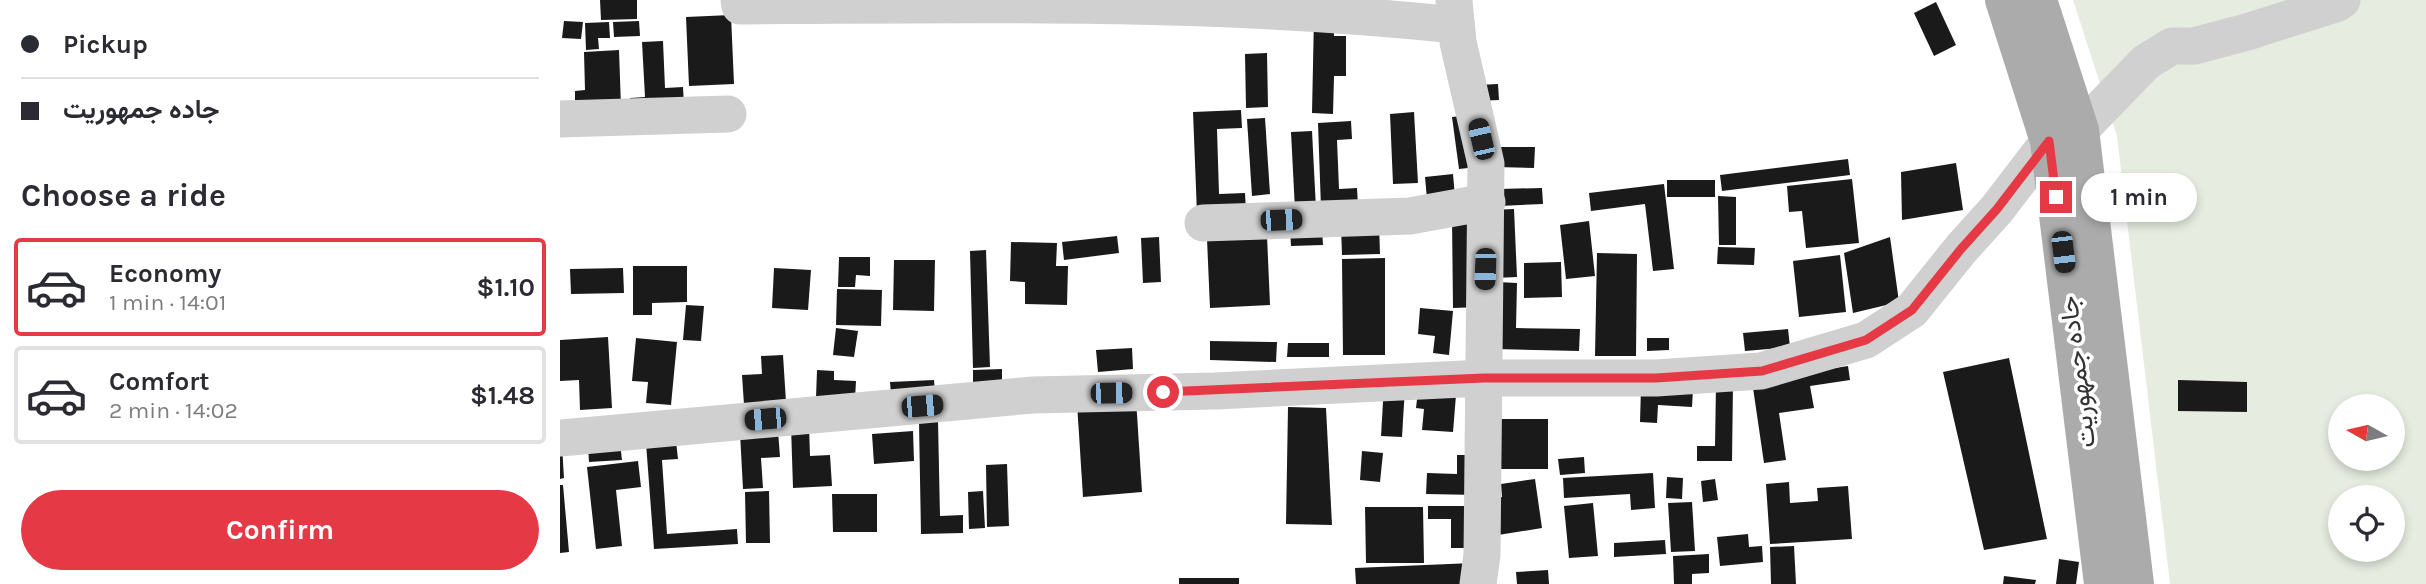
<!DOCTYPE html>
<meta charset="utf-8">
<style>
:root{--surface:#fff;--page:#f7f7f7;--text:#2b2b33;--muted:#7c7c81;--line:#e1e1e2;--accent:#e63946}
body{margin:0;font-family:Karla,Vazirmatn,sans-serif;background:var(--page);color:var(--text);height:100vh;display:flex;flex-direction:column;font-size:26px;white-space:nowrap}
*{box-sizing:border-box;margin:0}
p{font-size:23px;color:var(--muted)}
.icon{flex:none;width:38px;height:38px;fill:none;stroke:currentColor;stroke-width:2;stroke-linecap:round;stroke-linejoin:round}
.map{position:relative;flex:1;overflow:hidden}
.details{display:flex;flex-direction:column;background:var(--surface);width:560px}
.details>*{flex:none}
.hud{display:grid;align-content:center;height:154px;padding:0 21px;background:var(--surface)}
.needle{width:46px;rotate:278deg}
.controls{position:absolute;left:1768px;top:394px;display:grid;gap:14px}
.controls a{display:grid;place-items:center;width:77px;height:77px;border-radius:50%;background:var(--surface);box-shadow:0 4px 10px #0003;font-size:35px}
.end{position:absolute;width:32px;height:32px;margin:-16px;border:9px solid #e63946;background:#fff;box-shadow:0 0 0 4px #fff}
.from{border-radius:50%}
.bubble{position:absolute;height:49px;border-radius:24px;background:var(--surface);box-shadow:0 4px 10px #0003;font-size:23px;font-weight:700;line-height:49px;text-align:center}
.car{position:absolute;width:21px;height:42px;margin:-21px -10px;border-radius:9px;box-shadow:0 0 5px 2px #0007;background:linear-gradient(#222 24%,#8ab4d8 0 40%,#222 0 76%,#8ab4d8 0 86%,#222 0)}
.hud b{display:flex;align-items:center;gap:24px;height:66px;font-size:26px}
.hud b+b{border-top:2px solid var(--line)}
.hud i{width:18px;height:18px;background:var(--text)}
ul{padding:0;list-style:none}
li{display:flex;align-items:center;gap:21px;height:98px;margin:0 14px 10px;padding:0 7px;border:4px solid var(--line);border-radius:7px}
li div{flex:1}
li b{display:block;font-size:26px}
li em{font-style:normal;font-weight:700}
li.on{border-color:var(--accent)}
li>.icon{width:63px;height:63px;stroke-width:1.5}
h2{padding:0 21px;font-size:32px;line-height:84px}
.button{display:flex;gap:14px;margin-top:auto;padding:14px 21px}
.button a{flex:1;height:80px;border-radius:42px;background:var(--accent);color:#fff;font-size:28px;font-weight:700;line-height:80px;text-align:center}
main{display:flex;flex:1;min-height:0}
.map>svg:first-child{display:block}
.green{fill:#e6ecdf;fill-rule:evenodd}
.building{fill:#1a1a1a}
.lines{fill:none;stroke-linecap:round;stroke-linejoin:round}
.minor{stroke:#d0d0d0;stroke-width:37}
.major{stroke:#ababab;stroke-width:38}
.route{stroke:#e63946;stroke-width:9}
.labels{text-anchor:middle;stroke-width:7;stroke-linejoin:round;paint-order:stroke}
.street-label{font-size:26px;fill:#333;stroke:#fff}
</style>
<main>
<section class="details">
<div class="hud">
<b><i class="from"></i>Pickup</b>
<b><i></i>جاده جمهوریت</b>
</div>
<h2>Choose a ride</h2>
<ul>
<li class="on"><svg class="icon" aria-label="car" viewBox="0 0 24 24"><path d="M5 17H2v-5l4-1 3-4h7l3 4 3 1v5h-3M9 17h6M6 11h13"/><circle cx="7" cy="17" r="2"/><circle cx="17" cy="17" r="2"/></svg><div><b>Economy</b><p>1 min · 14:01</p></div><em>$1.10</em></li>
<li><svg class="icon" aria-label="car" viewBox="0 0 24 24"><path d="M5 17H2v-5l4-1 3-4h7l3 4 3 1v5h-3M9 17h6M6 11h13"/><circle cx="7" cy="17" r="2"/><circle cx="17" cy="17" r="2"/></svg><div><b>Comfort</b><p>2 min · 14:02</p></div><em>$1.48</em></li>
</ul>
<div class="button"><a>Confirm</a></div>
</section>
<div class="map">
<svg width="1866" height="584" viewBox="0 0 1866 584">
<rect width="100%" height="100%" fill="#fff"/>
<path class="green" d="M1513,0H1866V584H1610L1557,136ZM1780,406H1832V458H1780ZM1780,497H1832V550H1780Z"/>
<g class="building">
<polygon points="40,0 77,0 77,19 41,20"/>
<polygon points="1376,2 1396,45 1374,56 1354,13"/>
<polygon points="171,15 174,84 129,86 126,17"/>
<polygon points="754,17 774,17 774,36 786,36 786,76 774,76 773,114 752,113"/>
<polygon points="4,21 23,22 21,39 2,38"/>
<polygon points="79,21 80,36 54,37 53,22"/>
<polygon points="49,22 50,38 38,38 39,49 26,50 25,23"/>
<polygon points="103,41 105,88 123,87 124,105 71,108 70,98 85,97 82,42"/>
<polygon points="59,50 61,107 15,108 15,91 25,90 24,52"/>
<polygon points="707,53 708,107 686,108 685,54"/>
<polygon points="938,84 939,100 918,101 918,85"/>
<polygon points="681,110 682,128 657,129 659,194 685,193 686,212 637,214 633,112"/>
<polygon points="854,112 858,183 833,184 830,114"/>
<polygon points="910,115 917,167 899,169 892,117"/>
<polygon points="705,118 710,194 692,196 687,119"/>
<polygon points="791,121 792,139 777,140 779,189 797,188 798,206 761,208 758,123"/>
<polygon points="752,131 756,209 735,210 731,132"/>
<polygon points="936,147 975,147 974,168 936,167"/>
<polygon points="1288,159 1290,175 1162,191 1160,175"/>
<polygon points="1396,163 1403,210 1342,220 1341,172"/>
<polygon points="893,174 895,197 867,199 865,177"/>
<polygon points="1292,179 1299,243 1246,248 1242,211 1229,212 1227,186"/>
<rect x="1107" y="180" width="48" height="17"/>
<polygon points="1104,184 1114,269 1093,271 1085,204 1031,211 1029,193"/>
<polygon points="982,188 983,204 939,206 939,189"/>
<polygon points="1158,196 1176,197 1176,245 1159,245"/>
<polygon points="954,209 957,277 934,278 931,210"/>
<polygon points="892,217 920,217 921,307 893,308"/>
<polygon points="1029,221 1035,276 1006,279 1000,225"/>
<polygon points="819,224 820,254 782,255 781,226"/>
<polygon points="762,228 763,245 731,246 730,230"/>
<polygon points="557,236 559,253 504,260 502,242"/>
<polygon points="707,236 710,305 650,308 647,239"/>
<polygon points="599,237 601,282 583,283 581,238"/>
<polygon points="1330,237 1339,302 1293,313 1284,253"/>
<polygon points="451,242 497,243 496,266 508,266 507,305 465,304 465,282 450,281"/>
<polygon points="1158,247 1195,248 1194,265 1157,264"/>
<polygon points="426,250 430,367 413,368 410,251"/>
<polygon points="1037,253 1077,254 1076,356 1035,356"/>
<polygon points="1280,255 1286,312 1239,317 1233,261"/>
<polygon points="279,257 310,257 310,276 296,275 295,287 278,287"/>
<polygon points="825,258 825,355 783,355 782,259"/>
<polygon points="334,260 375,260 374,311 333,310"/>
<polygon points="1001,262 1002,297 964,298 964,263"/>
<polygon points="73,266 127,266 127,302 92,303 92,315 73,315"/>
<polygon points="63,268 64,293 11,294 10,269"/>
<polygon points="214,268 251,270 248,310 212,308"/>
<polygon points="937,282 957,283 956,328 1020,329 1019,351 935,349"/>
<polygon points="277,289 322,290 321,326 276,325"/>
<polygon points="126,305 144,306 141,341 123,340"/>
<polygon points="860,308 893,311 889,355 873,353 875,336 858,334"/>
<polygon points="276,328 298,331 294,357 273,355"/>
<polygon points="1228,329 1230,347 1185,351 1183,333"/>
<polygon points="48,337 52,408 20,410 19,380 0,381 0,340"/>
<polygon points="76,338 117,342 111,405 86,403 88,382 72,381"/>
<polygon points="1087,338 1109,338 1109,350 1087,351"/>
<polygon points="650,341 717,342 716,362 650,360"/>
<polygon points="728,343 769,343 769,357 727,357"/>
<polygon points="572,348 573,369 538,372 536,350"/>
<polygon points="223,355 226,402 184,405 182,375 202,374 201,356"/>
<polygon points="1449,358 1487,539 1424,550 1383,372"/>
<polygon points="1288,366 1290,380 1250,386 1254,408 1219,413 1226,460 1204,463 1192,381"/>
<polygon points="442,369 442,383 413,384 413,370"/>
<polygon points="257,370 274,371 274,380 296,381 295,399 256,398"/>
<polygon points="374,380 375,392 331,394 330,382"/>
<polygon points="1618,380 1687,382 1687,412 1618,411"/>
<polygon points="1156,384 1173,384 1172,461 1137,461 1137,446 1155,446"/>
<polygon points="824,385 845,387 842,437 821,436"/>
<polygon points="1081,387 1133,389 1132,407 1098,405 1097,423 1080,422"/>
<polygon points="858,391 896,395 893,432 862,430 864,409 856,408"/>
<polygon points="576,399 582,492 523,497 517,403"/>
<polygon points="728,407 766,408 772,525 726,524"/>
<rect x="928" y="419" width="60" height="50"/>
<polygon points="378,421 380,516 403,515 403,533 361,534 359,422"/>
<polygon points="231,426 249,426 250,456 270,455 272,486 233,488"/>
<polygon points="218,431 220,457 201,458 203,488 183,489 180,433"/>
<polygon points="353,431 354,461 314,464 312,434"/>
<polygon points="116,441 118,459 102,460 107,534 177,529 178,544 94,549 86,443"/>
<polygon points="60,443 62,460 29,462 28,446"/>
<polygon points="0,445 2,445 4,478 0,479"/>
<polygon points="802,451 823,453 820,482 800,480"/>
<polygon points="897,455 919,455 918,495 866,494 867,473 897,474"/>
<polygon points="1024,457 1025,473 1000,475 998,459"/>
<polygon points="78,461 81,487 56,490 62,546 36,549 27,467"/>
<polygon points="447,464 449,526 427,527 426,465"/>
<polygon points="1093,473 1095,508 1071,510 1070,494 1004,498 1003,478"/>
<polygon points="1107,477 1123,478 1122,499 1106,498"/>
<polygon points="975,479 982,528 932,536 927,499 942,497 941,484"/>
<polygon points="1155,479 1158,500 1143,502 1141,481"/>
<polygon points="1229,482 1230,503 1258,501 1257,488 1288,486 1292,539 1210,544 1206,484"/>
<polygon points="0,485 3,485 9,552 0,553"/>
<polygon points="209,491 210,543 186,543 185,492"/>
<polygon points="423,491 425,528 409,529 408,492"/>
<polygon points="272,494 317,494 317,532 273,532"/>
<polygon points="1132,502 1135,551 1111,552 1108,503"/>
<polygon points="1033,503 1038,556 1009,558 1004,506"/>
<polygon points="868,506 910,506 910,548 891,548 891,519 868,519"/>
<polygon points="805,507 863,507 864,563 806,563"/>
<polygon points="1188,534 1189,547 1202,546 1203,562 1160,566 1157,537"/>
<polygon points="1105,540 1106,554 1054,557 1054,543"/>
<polygon points="1234,546 1236,584 1211,584 1210,547"/>
<polygon points="1149,554 1149,573 1132,574 1132,584 1114,584 1113,556"/>
<polygon points="1499,559 1519,562 1516,584 1496,584"/>
<polygon points="913,563 914,584 796,584 795,568"/>
<polygon points="988,570 989,584 957,584 956,572"/>
<polygon points="1444,576 1476,580 1475,584 1443,584"/>
<rect x="619" y="578" width="60" height="6"/>
</g>
<g class="lines">
<g class="minor">
<path d="M179,0L180,6C419,4 658,0 896,25"/>
<polyline points="894,1 898,42 926,164 922,555 918,584"/>
<polyline points="0,119 168,114"/>
<polyline points="1520,130 1586,62 1612,46 1634,46 1687,32 1778,3 1782,0"/>
<polyline points="643,223 850,216 927,202"/>
<polyline points="0,438 473,395 655,391 924,378 1096,378 1201,371 1306,340 1352,310 1401,249 1437,209 1489,141"/>
</g>
<g class="major">
<polyline points="1444,0 1489,141 1543,584"/>
<polyline points="1478,0 1520,130 1575,584"/>
</g>
</g>
<g class="lines">
<polyline class="route" points="603,392 924,378 1096,378 1202,371 1306,340 1352,310 1401,249 1437,209 1489,141 1496,197"/>
</g>
<g class="labels">
<g class="street-label">
<text transform="translate(1517 372) rotate(-97)" y="9">جاده جمهوریت</text>
</g>
</g>
</svg>
<div class="controls">
<a><svg class="needle" viewBox="-14 -14 28 28"><path d="M0-13l5 13h-10z" fill="#e53935"/><path d="M0 13l5-13h-10z" fill="#7c7c81"/></svg></a>
<a><svg class="icon" aria-label="locate" viewBox="0 0 24 24"><circle cx="12" cy="12" r="6"/><path d="M12 2v4M12 18v4M2 12h4M18 12h4"/></svg></a>
</div>
<i class="end from" style="left:603px;top:392px"></i>
<i class="end" style="left:1496px;top:197px"></i>
<div class="bubble" style="left:1521px;top:173px;width:116px">1 min</div>
<i class="car" style="left:921px;top:139px;rotate:347deg"></i>
<i class="car" style="left:721px;top:220px;rotate:88deg"></i>
<i class="car" style="left:1503px;top:252px;rotate:173deg"></i>
<i class="car" style="left:925px;top:269px;rotate:182deg"></i>
<i class="car" style="left:551px;top:393px;rotate:89deg"></i>
<i class="car" style="left:362px;top:406px;rotate:85deg"></i>
<i class="car" style="left:205px;top:419px;rotate:265deg"></i>
</div>
</main>
